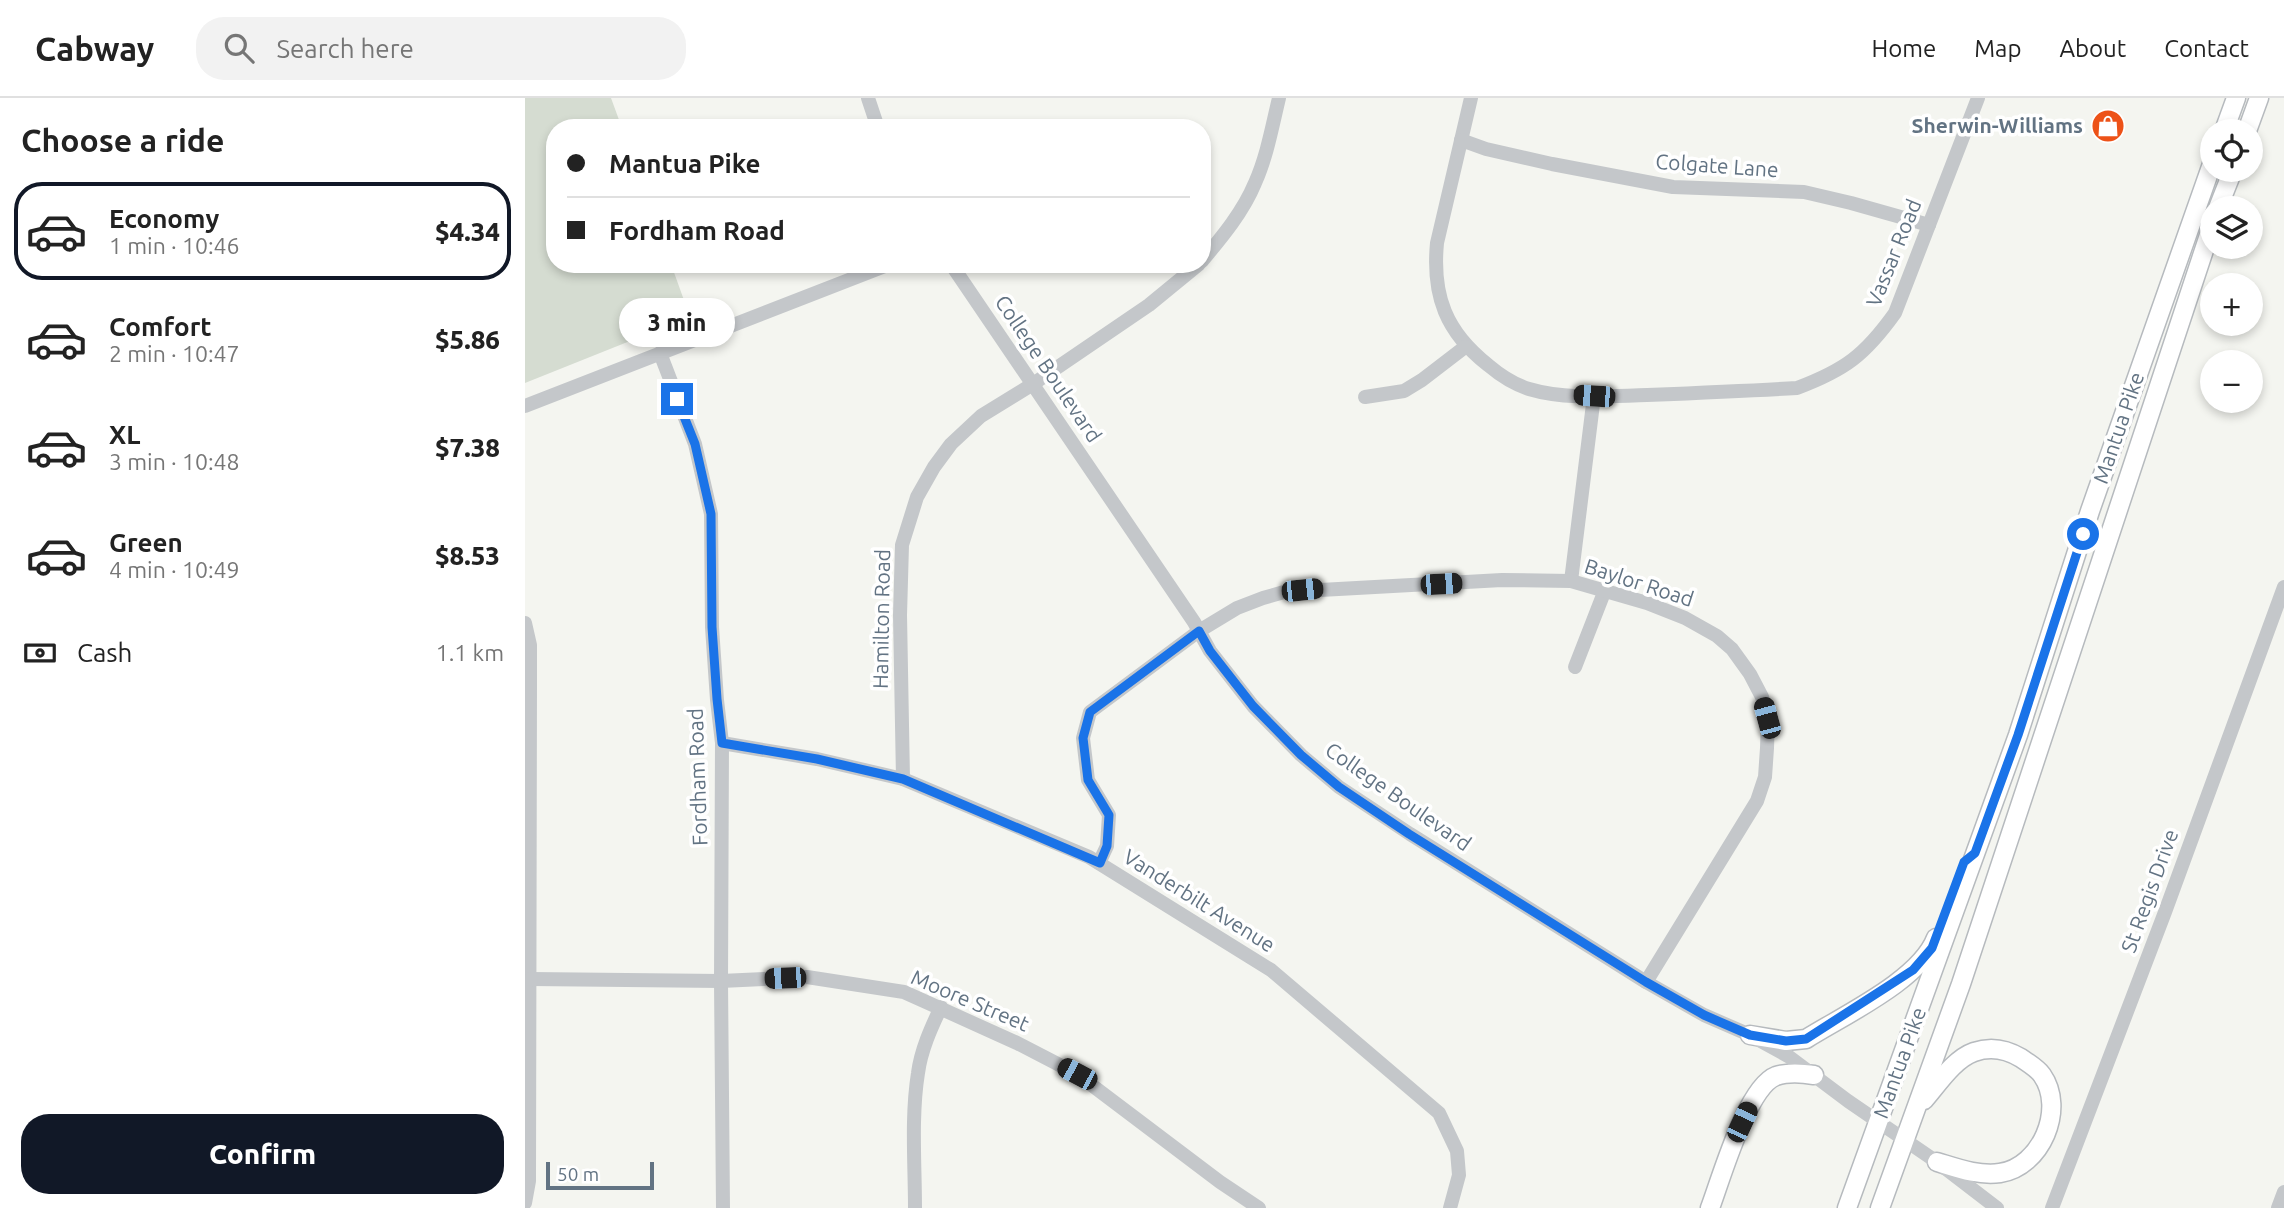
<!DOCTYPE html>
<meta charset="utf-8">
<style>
:root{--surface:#fff;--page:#f2f2f2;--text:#222;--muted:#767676;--line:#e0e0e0;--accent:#111827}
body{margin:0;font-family:Ubuntu,sans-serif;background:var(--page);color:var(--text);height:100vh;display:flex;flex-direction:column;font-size:26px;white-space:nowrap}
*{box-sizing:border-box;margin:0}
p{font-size:23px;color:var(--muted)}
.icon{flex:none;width:38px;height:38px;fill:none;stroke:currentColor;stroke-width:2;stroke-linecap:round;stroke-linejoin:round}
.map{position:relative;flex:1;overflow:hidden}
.sheet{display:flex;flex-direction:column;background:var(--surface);width:525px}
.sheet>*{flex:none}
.hud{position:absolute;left:21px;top:21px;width:665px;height:154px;border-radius:28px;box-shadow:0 4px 10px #0003;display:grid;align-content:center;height:154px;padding:0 21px;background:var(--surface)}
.controls{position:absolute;left:1675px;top:21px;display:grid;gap:14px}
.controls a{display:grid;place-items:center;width:63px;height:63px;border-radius:50%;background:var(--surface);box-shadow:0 4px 10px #0003;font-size:35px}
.scale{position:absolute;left:21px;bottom:18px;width:108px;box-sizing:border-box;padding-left:7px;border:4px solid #627383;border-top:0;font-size:19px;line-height:24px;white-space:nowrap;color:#627383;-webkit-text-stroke:5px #fff;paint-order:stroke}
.end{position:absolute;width:32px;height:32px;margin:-16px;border:9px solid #1a73e8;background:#fff;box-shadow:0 0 0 4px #fff}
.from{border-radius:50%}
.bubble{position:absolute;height:49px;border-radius:24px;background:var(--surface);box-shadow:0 4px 10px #0003;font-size:23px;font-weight:800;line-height:49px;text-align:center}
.car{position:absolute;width:21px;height:42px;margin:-21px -10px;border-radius:9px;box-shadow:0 0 5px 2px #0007;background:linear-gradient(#222 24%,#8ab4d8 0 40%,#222 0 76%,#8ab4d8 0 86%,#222 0)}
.hud b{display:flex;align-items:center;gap:24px;height:66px;font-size:26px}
.hud b+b{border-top:2px solid var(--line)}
.hud i{width:18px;height:18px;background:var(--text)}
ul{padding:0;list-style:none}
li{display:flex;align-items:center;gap:21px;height:98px;margin:0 14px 10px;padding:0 7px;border:4px solid transparent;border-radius:28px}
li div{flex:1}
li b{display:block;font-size:26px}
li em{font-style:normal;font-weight:800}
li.current{border-color:var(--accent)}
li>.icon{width:63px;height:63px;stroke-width:1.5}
h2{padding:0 21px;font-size:32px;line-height:84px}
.pay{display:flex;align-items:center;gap:18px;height:77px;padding:0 21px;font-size:26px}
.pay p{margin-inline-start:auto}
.action{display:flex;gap:14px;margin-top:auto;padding:14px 21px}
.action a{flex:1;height:80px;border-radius:28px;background:var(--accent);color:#fff;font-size:28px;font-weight:800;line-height:80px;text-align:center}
header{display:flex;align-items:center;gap:42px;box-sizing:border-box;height:98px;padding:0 35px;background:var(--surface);border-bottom:2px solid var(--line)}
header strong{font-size:33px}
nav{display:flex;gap:38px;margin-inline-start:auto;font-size:24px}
.search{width:490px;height:63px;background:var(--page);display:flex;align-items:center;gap:18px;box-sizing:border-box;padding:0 24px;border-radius:28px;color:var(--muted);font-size:26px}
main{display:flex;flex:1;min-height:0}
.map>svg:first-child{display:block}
.green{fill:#d5dcd1}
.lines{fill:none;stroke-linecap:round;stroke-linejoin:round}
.major-casing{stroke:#b6babe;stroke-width:21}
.minor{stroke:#c4c7ca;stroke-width:14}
.major{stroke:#fff;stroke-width:18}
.route{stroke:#1a73e8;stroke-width:9}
.labels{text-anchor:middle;stroke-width:7;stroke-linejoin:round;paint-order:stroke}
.poi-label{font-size:21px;font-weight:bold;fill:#627383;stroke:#fff;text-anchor:end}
.street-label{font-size:21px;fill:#627383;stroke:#fff}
</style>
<header>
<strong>Cabway</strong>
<div class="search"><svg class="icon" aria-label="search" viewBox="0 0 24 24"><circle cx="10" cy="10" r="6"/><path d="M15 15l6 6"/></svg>Search here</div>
<nav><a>Home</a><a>Map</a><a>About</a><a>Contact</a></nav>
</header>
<main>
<section class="sheet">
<h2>Choose a ride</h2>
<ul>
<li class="current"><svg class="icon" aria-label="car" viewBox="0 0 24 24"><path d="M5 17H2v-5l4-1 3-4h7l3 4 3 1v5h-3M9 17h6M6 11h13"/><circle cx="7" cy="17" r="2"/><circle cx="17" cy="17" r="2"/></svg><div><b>Economy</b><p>1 min · 10:46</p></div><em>$4.34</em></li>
<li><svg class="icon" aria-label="car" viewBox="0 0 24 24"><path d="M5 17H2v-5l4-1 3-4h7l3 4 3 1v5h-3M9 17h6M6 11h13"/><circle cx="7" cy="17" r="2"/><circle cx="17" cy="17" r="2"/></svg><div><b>Comfort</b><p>2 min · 10:47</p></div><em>$5.86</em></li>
<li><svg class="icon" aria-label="car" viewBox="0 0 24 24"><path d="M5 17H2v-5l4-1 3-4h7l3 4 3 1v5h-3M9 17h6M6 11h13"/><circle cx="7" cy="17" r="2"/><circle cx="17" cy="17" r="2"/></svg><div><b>XL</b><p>3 min · 10:48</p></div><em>$7.38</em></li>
<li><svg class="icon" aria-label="car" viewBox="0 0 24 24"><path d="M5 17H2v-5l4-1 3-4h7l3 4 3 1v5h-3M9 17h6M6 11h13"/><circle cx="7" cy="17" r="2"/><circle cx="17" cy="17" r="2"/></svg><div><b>Green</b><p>4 min · 10:49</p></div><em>$8.53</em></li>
</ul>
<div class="pay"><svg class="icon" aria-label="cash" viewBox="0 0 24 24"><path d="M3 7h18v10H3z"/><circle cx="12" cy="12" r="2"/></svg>Cash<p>1.1 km</p></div>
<div class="action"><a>Confirm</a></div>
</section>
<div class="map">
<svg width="1759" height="1110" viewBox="0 0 1759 1110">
<rect width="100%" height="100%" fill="#f4f5f0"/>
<polygon class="green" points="0,0 86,0 97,30 30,30 30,166 146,166 165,219 0,285"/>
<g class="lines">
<defs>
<g id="major">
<polyline points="1699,33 1711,0"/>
<polyline points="1722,33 1734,0"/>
<polyline points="1693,110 1708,72"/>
<path d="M1225,937L1261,943L1281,941C1319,917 1395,882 1411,840"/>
<path d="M1399,1002C1413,986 1429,961 1449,954C1466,948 1481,951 1496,960C1503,965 1512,970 1517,977C1541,1011 1516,1069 1475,1075C1453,1078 1432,1070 1412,1064"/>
<path d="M1185,1110C1196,1081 1222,989 1251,978C1263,974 1276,975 1289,977"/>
<polyline points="1322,1110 1493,637 1565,413 1687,66"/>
<polyline points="1355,1110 1436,886 1687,128"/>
</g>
</defs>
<use href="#major" class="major-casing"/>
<g class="minor">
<polyline points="343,0 353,30"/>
<path d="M946,0L912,145C907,198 921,234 963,267C976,278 988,286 1004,291C1041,302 1083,298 1122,297C1172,295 1222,293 1272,290C1320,272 1340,257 1370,215L1453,0"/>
<polyline points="936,42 961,51 1027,66 1148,89 1279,94 1326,105 1404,127"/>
<path d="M677,163C697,139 718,114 730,85C742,58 747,29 754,0"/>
<polyline points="426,166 669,524 685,553 728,608 776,657 814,689 885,736 1121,884 1179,917 1225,937 1263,958 1323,1003 1412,1064 1472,1110"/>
<polyline points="135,255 170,346 186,416 187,529 192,602 197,645 196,883 198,1110"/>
<polyline points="840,299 879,293 897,282 940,249"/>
<polyline points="0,308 365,166"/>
<polyline points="1046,483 1069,298"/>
<polyline points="0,525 5,547 5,583 4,1083 0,1105"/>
<polyline points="1050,569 1080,492"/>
<polyline points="197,645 292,661 378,681 564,759 746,872 914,1015 932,1053 934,1077 925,1110"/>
<polyline points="378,681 375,517 377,447 392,399 409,369 426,346 456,318 508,286 624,207 674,166"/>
<polyline points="574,765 582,748 584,717 563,682 558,640 565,614 674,533 712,510 738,500 759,494 977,482 1046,483 1122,505 1160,520 1192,538 1207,551 1225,576 1237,599 1243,620 1242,650 1240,679 1232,703 1121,884"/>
<polyline points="6,881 196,883 282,879 379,894 492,945 552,976 695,1084 734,1110"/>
<path d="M390,1110C390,1066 386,1019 393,975C396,952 406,930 416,909"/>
<polyline points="1527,1110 1640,814 1759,489"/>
<polyline points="1753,1110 1759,1094"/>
</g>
<use href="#major" class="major"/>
</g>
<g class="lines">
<polyline class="route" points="152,301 170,346 186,416 187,529 192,601 197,645 292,661 378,681 575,765 582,748 584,717 563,682 558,640 565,614 674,533 685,553 728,608 776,657 814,689 884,736 1121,884 1179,917 1225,937 1261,943 1281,941 1388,872 1407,850 1439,764 1450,755 1493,637 1558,436"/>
</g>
<defs>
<symbol id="shop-disc" viewBox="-11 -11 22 22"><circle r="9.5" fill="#ed5218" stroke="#fff"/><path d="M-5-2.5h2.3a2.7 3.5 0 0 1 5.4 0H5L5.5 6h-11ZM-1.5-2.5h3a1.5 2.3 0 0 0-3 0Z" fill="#fff"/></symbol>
</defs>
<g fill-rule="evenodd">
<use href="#shop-disc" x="1564" y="9" width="38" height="38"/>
</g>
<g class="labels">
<g class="poi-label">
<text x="1558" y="35">Sherwin-Williams</text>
</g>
<g class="street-label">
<text transform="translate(1192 68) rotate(4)" y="7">Colgate Lane</text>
<text transform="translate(1369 155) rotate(-68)" y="7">Vassar Road</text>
<text transform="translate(523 271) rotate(56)" y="7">College Boulevard</text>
<text transform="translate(1594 330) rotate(-71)" y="7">Mantua Pike</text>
<text transform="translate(1114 485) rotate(18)" y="7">Baylor Road</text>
<text transform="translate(357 521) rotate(-89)" y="7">Hamilton Road</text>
<text transform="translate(173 679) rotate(-92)" y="7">Fordham Road</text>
<text transform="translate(873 699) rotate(35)" y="7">College Boulevard</text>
<text transform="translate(1625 793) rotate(-70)" y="7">St Regis Drive</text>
<text transform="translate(674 803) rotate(32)" y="7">Vanderbilt Avenue</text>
<text transform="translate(445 903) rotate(23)" y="7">Moore Street</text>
<text transform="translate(1375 965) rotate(-70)" y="7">Mantua Pike</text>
</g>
</g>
</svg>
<div class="controls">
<a><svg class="icon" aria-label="locate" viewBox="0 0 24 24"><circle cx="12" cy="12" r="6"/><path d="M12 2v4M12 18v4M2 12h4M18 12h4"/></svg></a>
<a><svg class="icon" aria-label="layers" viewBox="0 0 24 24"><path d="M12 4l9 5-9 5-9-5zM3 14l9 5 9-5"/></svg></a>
<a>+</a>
<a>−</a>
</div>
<div class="scale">50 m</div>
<i class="end from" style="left:1558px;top:436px"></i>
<i class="end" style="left:152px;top:301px"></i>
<div class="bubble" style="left:94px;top:200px;width:116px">3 min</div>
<i class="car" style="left:1069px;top:298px;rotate:274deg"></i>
<i class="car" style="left:916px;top:486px;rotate:87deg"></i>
<i class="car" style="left:777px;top:492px;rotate:84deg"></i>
<i class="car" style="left:1242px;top:620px;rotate:345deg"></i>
<i class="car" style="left:260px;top:880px;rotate:268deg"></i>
<i class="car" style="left:552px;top:976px;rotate:298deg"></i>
<i class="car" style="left:1217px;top:1024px;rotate:25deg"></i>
<div class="hud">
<b><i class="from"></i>Mantua Pike</b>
<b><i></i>Fordham Road</b>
</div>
</div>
</main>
